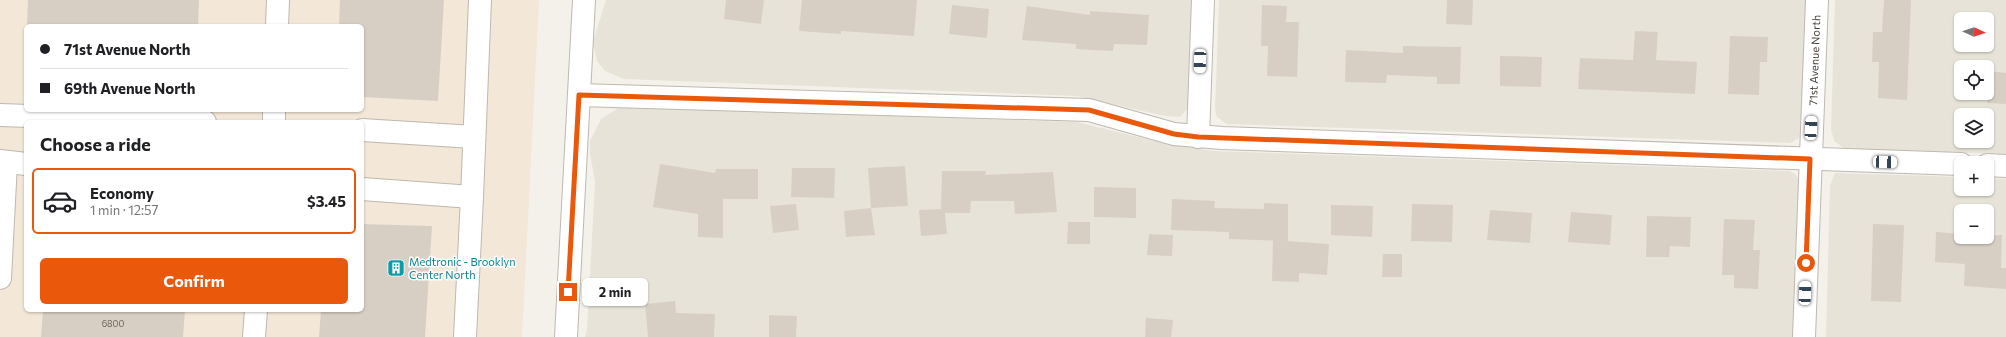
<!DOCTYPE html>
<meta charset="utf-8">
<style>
:root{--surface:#fff;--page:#f6f6f6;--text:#202124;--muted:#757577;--line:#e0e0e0;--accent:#ea580c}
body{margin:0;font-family:Commissioner,sans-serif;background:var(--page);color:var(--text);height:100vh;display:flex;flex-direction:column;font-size:15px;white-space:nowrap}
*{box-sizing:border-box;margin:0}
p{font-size:13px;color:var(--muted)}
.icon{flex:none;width:22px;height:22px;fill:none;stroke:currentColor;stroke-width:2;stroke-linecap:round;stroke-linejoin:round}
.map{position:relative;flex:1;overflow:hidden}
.sheet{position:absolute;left:24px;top:120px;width:340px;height:192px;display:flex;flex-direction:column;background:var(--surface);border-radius:6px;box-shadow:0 1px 3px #0004}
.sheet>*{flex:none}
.hud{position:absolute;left:24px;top:24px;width:340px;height:88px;border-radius:6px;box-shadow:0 1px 3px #0004;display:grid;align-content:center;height:88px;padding:0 16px;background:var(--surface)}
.needle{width:26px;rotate:93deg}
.fabs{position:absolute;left:1954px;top:12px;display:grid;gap:8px}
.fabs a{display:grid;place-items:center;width:40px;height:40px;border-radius:6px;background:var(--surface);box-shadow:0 1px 3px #0004;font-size:20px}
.end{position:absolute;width:18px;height:18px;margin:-9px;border:5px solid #ea580c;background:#fff;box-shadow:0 0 0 2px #fff}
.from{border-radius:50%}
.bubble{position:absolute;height:28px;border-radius:6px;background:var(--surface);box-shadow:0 1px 3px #0004;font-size:13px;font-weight:700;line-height:28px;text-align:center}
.car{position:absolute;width:12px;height:24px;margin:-12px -6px;border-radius:5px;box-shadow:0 0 3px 1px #0007;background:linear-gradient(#fff 24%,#345 0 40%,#fff 0 76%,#345 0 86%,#fff 0)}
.hud b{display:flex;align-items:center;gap:14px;height:38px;font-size:15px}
.hud b+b{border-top:1px solid var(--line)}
.hud i{width:10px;height:10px;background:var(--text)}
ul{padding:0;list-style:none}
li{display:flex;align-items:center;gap:12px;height:66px;margin:0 8px 6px;padding:0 8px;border:2px solid transparent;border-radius:6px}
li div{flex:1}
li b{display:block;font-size:15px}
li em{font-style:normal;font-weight:700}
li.on{border-color:var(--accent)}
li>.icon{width:36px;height:36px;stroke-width:1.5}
h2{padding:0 16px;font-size:18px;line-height:48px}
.cta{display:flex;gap:8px;margin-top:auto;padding:8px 16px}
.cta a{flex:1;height:46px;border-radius:6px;background:var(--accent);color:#fff;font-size:16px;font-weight:700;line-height:46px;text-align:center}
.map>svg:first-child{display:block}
.residential{fill:#e7e3d9;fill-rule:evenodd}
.commercial{fill:#f3e7d8;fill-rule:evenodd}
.building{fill:#d8cfc4}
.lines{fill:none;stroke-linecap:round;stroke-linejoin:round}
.minor-casing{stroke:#bfb8ae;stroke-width:24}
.minor{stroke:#fff;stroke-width:22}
.route{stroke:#ea580c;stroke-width:5}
.labels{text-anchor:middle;stroke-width:3;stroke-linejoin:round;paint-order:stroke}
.number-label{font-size:9px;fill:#6c645c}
.street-label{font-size:11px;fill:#484139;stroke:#fff}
.culture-label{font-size:11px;fill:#0d838f;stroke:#fff;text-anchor:start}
</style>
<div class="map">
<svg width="2006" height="337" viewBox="0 0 2006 337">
<rect width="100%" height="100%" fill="#f4f1eb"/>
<g class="residential">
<polygon points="606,0 1192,0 1189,107 1180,117 1165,116 1077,96 624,79 605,71 597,61 593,42"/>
<polygon points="1219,0 1807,0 1803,129 1799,138 1790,143 1227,124 1217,117 1215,110"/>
<path d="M1835,0H2006V154L1845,149L1834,141L1831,129ZM1961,19H1987V45H1961ZM1961,67H1987V93H1961ZM1961,115H1987V141H1961Z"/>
<polygon points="620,107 1077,122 1166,144 1214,151 1789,171 1795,174 1801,183 1796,337 585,337 587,330 595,182 590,153 590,141 601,119"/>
<path d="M1835,173L1961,177V189H1987V178L2006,179V337H1826L1830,186ZM1961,211H1987V237H1961Z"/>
</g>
<path class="commercial" d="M0,0H539L522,337H0ZM26,26H362V110H26ZM26,122H362V310H26Z"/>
<g class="building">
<polygon points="28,0 199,0 198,26 27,26"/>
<polygon points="340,0 444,0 438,101 362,97 362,26 339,26"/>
<polygon points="726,0 764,0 761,24 724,19"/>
<polygon points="802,0 917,0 914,36 841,31 841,34 799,31"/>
<polygon points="1447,0 1473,0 1472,25 1446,24"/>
<polygon points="1884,0 1911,0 1907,100 1878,98 1879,62 1872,62 1873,32 1882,32"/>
<polygon points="952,5 989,9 987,38 949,34"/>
<polygon points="1262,5 1287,6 1286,22 1299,22 1297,77 1267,76 1268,46 1261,46"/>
<polygon points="1027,6 1090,15 1090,11 1149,15 1147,45 1114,44 1113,51 1076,49 1076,44 1022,40"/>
<polygon points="1635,31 1658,32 1656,60 1697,62 1695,94 1578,89 1580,58 1633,60"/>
<polygon points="1730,36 1768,37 1767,62 1760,62 1759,95 1728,94"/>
<polygon points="1403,46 1461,47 1460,84 1437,84 1437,77 1387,75 1386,83 1345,82 1346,50 1403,53"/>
<polygon points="1500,56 1542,57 1541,87 1500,86"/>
<polygon points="1987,71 2006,73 2006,104 1987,103"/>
<polygon points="660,164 715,173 716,169 758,169 758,199 723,199 723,238 698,237 698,214 653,207"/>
<polygon points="905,166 908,206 871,208 868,168"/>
<polygon points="792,168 835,168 834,198 791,197"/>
<polygon points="942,171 986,171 985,175 1053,172 1057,212 1015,214 1014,201 971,201 970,213 945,213 947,234 921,236 919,210 941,209"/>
<polygon points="1094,187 1136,188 1136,218 1094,217"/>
<polygon points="1172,199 1215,201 1214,208 1264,209 1264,203 1288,204 1288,241 1229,239 1229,232 1171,230"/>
<polygon points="796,204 799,230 773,233 770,206"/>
<polygon points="1412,204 1453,205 1452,242 1411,241"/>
<polygon points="1331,205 1373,206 1372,237 1331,235"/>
<polygon points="871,208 875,235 846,237 844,211"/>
<polygon points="1490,210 1532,213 1530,243 1487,240"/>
<polygon points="1571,212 1612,215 1610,245 1568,242"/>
<polygon points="1647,216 1691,217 1690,247 1670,246 1669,257 1646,257"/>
<polygon points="1724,219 1755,220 1753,250 1760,250 1758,289 1734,288 1734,275 1722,275"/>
<polygon points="1068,222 1090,222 1090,244 1067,244"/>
<polygon points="362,224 432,226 425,337 319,337 321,310 362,310"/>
<polygon points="1873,224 1904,225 1901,302 1871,301"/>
<polygon points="1936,232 1961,234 1961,237 2002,235 2001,268 2006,268 2006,289 1964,286 1965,264 1935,262"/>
<polygon points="1149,234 1173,235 1172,256 1147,255"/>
<polygon points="1273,240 1329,244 1327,275 1299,273 1299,282 1272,281"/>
<polygon points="1383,254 1402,254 1402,277 1382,277"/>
<polygon points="675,301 676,313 715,314 714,337 648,337 645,304"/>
<polygon points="43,310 185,310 183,337 41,337"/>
<polygon points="769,315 797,316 796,337 769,337"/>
<polygon points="1146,318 1173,320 1171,337 1145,337"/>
</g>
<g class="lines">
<defs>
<g id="minor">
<polyline points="277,26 278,0"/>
<polyline points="579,95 1089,110 1174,134 1222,138 1961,164"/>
<polyline points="0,115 205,122"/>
<polyline points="274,122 274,110"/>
<polyline points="362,130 474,137"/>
<polyline points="1198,137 1203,0"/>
<polyline points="0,161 26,164"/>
<polyline points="1987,165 2006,166"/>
<polyline points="362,189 472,197 465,337"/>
<polyline points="472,197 480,0"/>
<polyline points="0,278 6,163"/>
<polyline points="254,337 256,310"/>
<polyline points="566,337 584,0"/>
<path id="s1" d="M1804,337L1817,0"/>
</g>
</defs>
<use href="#minor" class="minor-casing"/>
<use href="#minor" class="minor"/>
</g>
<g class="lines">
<polyline class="route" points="568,292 579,95 1089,110 1174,134 1198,137 1810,159 1806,263"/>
</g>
<defs>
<symbol id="building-square" viewBox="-11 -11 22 22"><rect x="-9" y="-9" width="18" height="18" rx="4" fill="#0f9aa8" stroke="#fff"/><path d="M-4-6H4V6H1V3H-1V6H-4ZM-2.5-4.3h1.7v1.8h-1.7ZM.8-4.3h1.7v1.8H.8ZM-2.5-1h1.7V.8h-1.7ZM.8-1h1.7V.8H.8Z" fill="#fff"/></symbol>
</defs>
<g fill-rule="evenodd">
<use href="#building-square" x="386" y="258" width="20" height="20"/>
</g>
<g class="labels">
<g class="number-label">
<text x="113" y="327">6800</text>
</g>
<g class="street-label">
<text dy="4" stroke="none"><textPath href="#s1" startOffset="277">71st Avenue North</textPath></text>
</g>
<g class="culture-label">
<text x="409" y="266">Medtronic - Brooklyn<tspan x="409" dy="13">Center North</tspan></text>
</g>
</g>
</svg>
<div class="fabs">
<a><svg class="needle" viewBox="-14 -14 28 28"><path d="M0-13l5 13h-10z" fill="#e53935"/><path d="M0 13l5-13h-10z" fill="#757577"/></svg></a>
<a><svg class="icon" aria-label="locate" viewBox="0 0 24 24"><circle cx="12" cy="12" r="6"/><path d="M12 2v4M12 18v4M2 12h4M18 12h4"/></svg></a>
<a><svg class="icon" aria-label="layers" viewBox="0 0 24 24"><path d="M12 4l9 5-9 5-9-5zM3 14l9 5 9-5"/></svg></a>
<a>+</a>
<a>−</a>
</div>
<i class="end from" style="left:1806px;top:263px"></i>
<i class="end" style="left:568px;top:292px"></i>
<div class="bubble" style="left:582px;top:278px;width:66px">2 min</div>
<i class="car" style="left:1200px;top:61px;rotate:182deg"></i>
<i class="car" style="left:1811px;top:128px;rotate:3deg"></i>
<i class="car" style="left:1885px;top:162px;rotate:92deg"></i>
<i class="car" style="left:1805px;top:293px;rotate:2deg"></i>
<div class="hud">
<b><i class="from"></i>71st Avenue North</b>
<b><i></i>69th Avenue North</b>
</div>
<section class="sheet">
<h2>Choose a ride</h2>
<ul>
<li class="on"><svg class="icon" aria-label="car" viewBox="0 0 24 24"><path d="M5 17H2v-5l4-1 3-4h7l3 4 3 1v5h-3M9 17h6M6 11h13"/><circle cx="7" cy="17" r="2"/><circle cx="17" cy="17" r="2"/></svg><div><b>Economy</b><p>1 min · 12:57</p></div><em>$3.45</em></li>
</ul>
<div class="cta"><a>Confirm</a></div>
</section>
</div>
